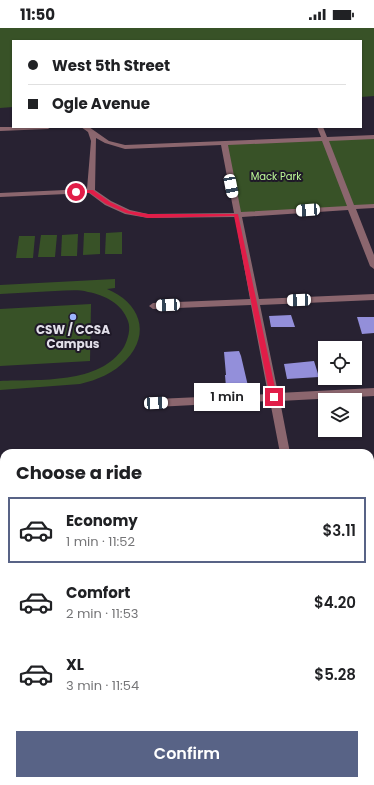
<!DOCTYPE html>
<meta charset="utf-8">
<style>
:root{--surface:#fff;--page:#f6f6f6;--text:#202124;--muted:#757577;--line:#e0e0e0;--accent:#586386}
body{margin:0;font-family:Poppins,sans-serif;background:var(--page);color:var(--text);height:100vh;display:flex;flex-direction:column;font-size:15px;white-space:nowrap}
*{box-sizing:border-box;margin:0}
p{font-size:13px;color:var(--muted)}
.icon{flex:none;width:22px;height:22px;fill:none;stroke:currentColor;stroke-width:2;stroke-linecap:round;stroke-linejoin:round}
.map{position:relative;flex:1;overflow:hidden}
.side{position:absolute;left:0px;top:421px;width:374px;height:336px;display:flex;flex-direction:column;background:var(--surface);border-radius:12px 12px 0 0;box-shadow:0 1px 3px #0004}
.side>*{flex:none}
.top-card{position:absolute;left:12px;top:12px;width:350px;height:88px;border-radius:0px;box-shadow:0 1px 3px #0004;display:grid;align-content:center;height:88px;padding:0 16px;background:var(--surface)}
.controls{position:absolute;left:318px;top:313px;display:grid;gap:8px}
.controls a{display:grid;place-items:center;width:44px;height:44px;border-radius:0px;background:var(--surface);box-shadow:0 1px 3px #0004;font-size:20px}
.end{position:absolute;width:18px;height:18px;margin:-9px;border:5px solid #e11d48;background:#fff;box-shadow:0 0 0 2px #fff}
.from{border-radius:50%}
.bubble{position:absolute;height:28px;border-radius:0px;background:var(--surface);box-shadow:0 1px 3px #0004;font-size:13px;font-weight:600;line-height:28px;text-align:center}
.car{position:absolute;width:12px;height:24px;margin:-12px -6px;border-radius:5px;box-shadow:0 0 3px 1px #0007;background:linear-gradient(#fff 24%,#345 0 40%,#fff 0 76%,#345 0 86%,#fff 0)}
.top-card b{display:flex;align-items:center;gap:14px;height:38px;font-size:15px}
.top-card b+b{border-top:1px solid var(--line)}
.top-card i{width:10px;height:10px;background:var(--text)}
ul{padding:0;list-style:none}
li{display:flex;align-items:center;gap:12px;height:66px;margin:0 8px 6px;padding:0 8px;border:2px solid transparent;border-radius:0px}
li div{flex:1}
li b{display:block;font-size:15px}
li em{font-style:normal;font-weight:600}
li.active{border-color:var(--accent)}
li>.icon{width:36px;height:36px;stroke-width:1.5}
h2{padding:0 16px;font-size:18px;line-height:48px}
.primary-button{display:flex;gap:8px;margin-top:auto;padding:8px 16px}
.primary-button a{flex:1;height:46px;border-radius:0px;background:var(--accent);color:#fff;font-size:16px;font-weight:600;line-height:46px;text-align:center}
.status{display:flex;justify-content:space-between;align-items:center;height:28px;padding:0 20px;background:var(--surface);direction:ltr}
.status svg{height:11px;fill:currentColor}
.map>svg:first-child{display:block}
.green{fill:#385227}
.building{fill:#938fda}
.lines{fill:none;stroke-linecap:round;stroke-linejoin:round}
.minor{fill:#8b666e;fill-rule:evenodd}
.route{fill:#e11d48}
.poi-dot{fill:#9db4fd;stroke:#1f1928;stroke-width:1.5}
.labels{text-anchor:middle;stroke-width:4;stroke-linejoin:round;paint-order:stroke}
.far-park-label{font-size:10px;fill:#bdf998;stroke:#1f1928}
.poi-label{font-size:12px;font-weight:bold;fill:#e2dfe9;stroke:#1f1928}
</style>
<div class="status"><b>11:50</b><svg viewBox="0 0 49 12"><path d="M0 12V9h3v3zM5 12V6h3v6zM10 12V3h3v9zM15 12V0h3v12zM26 1h20v11H26zM47 4h2v5h-2z"/></svg></div>
<div class="map">
<svg width="374" height="757" viewBox="0 0 374 757">
<rect width="100%" height="100%" fill="#282232"/>
<g class="green">
<polygon points="0,0 374,0 374,68 361,69 361,13 13,13 13,79 0,80"/>
<polygon points="374,109 374,178 237,187 224,115"/>
<polygon points="122,204 122,226 105,226 106,205"/>
<polygon points="84,205 100,205 100,226 83,227"/>
<polygon points="78,206 77,228 61,228 62,207"/>
<polygon points="41,207 57,207 55,229 38,229"/>
<polygon points="19,208 35,208 33,230 16,230"/>
<path d="M115,251V260L107,261C139,274 152,305 126,332C114,345 97,352 80,356L0,362V353C39,351 100,357 124,319C128,311 131,301 128,293C122,275 104,267 88,264C77,261 66,263 55,263C36,264 18,265 0,266V257Z"/>
<polygon points="91,276 90,333 0,338 0,281"/>
</g>
<g class="building">
<polygon points="291,287 295,299 271,299 269,288"/>
<polygon points="357,289 374,289 374,305 362,306"/>
<polygon points="239,323 241,328 248,358 226,359 225,347 226,347 224,324"/>
<polygon points="314,333 319,349 287,351 284,336"/>
</g>
<g class="lines">
<g class="minor">
<polygon points="0,99 51,99 48,101 0,103"/>
<path d="M81,99H89L109,113L125,117L321,109L317,99H323L327,109L374,107V111L329,113L354,177L374,176V180L356,181L374,227V241L370,238L348,182L242,189L259,271L374,266V272L260,277L278,365L374,360V368L280,373L290,425H280L270,373L156,379L152,378L151,375L152,372L156,371L268,366L251,277L153,281L149,278L153,275L250,271L235,189L148,190L125,186L105,177L89,165L0,169V165L87,161L91,113L88,104ZM96,110L105,115L125,121L221,117L234,185L148,186L130,182L111,173L95,162ZM322,113L347,178L241,184L228,117Z"/>
<rect x="0" y="443" width="4" height="8"/>
<rect x="370" y="461" width="4" height="10"/>
<polygon points="0,476 4,478 4,489 0,487"/>
<rect x="370" y="589" width="4" height="12"/>
<rect x="0" y="617" width="4" height="12"/>
<rect x="148" y="753" width="14" height="4"/>
<polygon points="276,753 290,753 289,757 275,757"/>
<polygon points="345,753 359,753 360,757 346,757"/>
</g>
</g>
<polygon class="route" points="93,162 110,174 129,183 148,186 238,186 277,369 276,371 271,371 270,369 234,188 148,190 126,185 106,176 90,165 76,165 73,164 76,162"/>
<circle class="poi-dot" cx="73" cy="289" r="4"/>
<g class="labels">
<g class="far-park-label">
<text x="276" y="152">Mack Park</text>
</g>
<g class="poi-label">
<text x="73" y="306">CSW / CCSA<tspan x="73" dy="14">Campus</tspan></text>
</g>
</g>
</svg>
<div class="controls">
<a><svg class="icon" aria-label="locate" viewBox="0 0 24 24"><circle cx="12" cy="12" r="6"/><path d="M12 2v4M12 18v4M2 12h4M18 12h4"/></svg></a>
<a><svg class="icon" aria-label="layers" viewBox="0 0 24 24"><path d="M12 4l9 5-9 5-9-5zM3 14l9 5 9-5"/></svg></a>
</div>
<i class="end from" style="left:76px;top:164px"></i>
<i class="end" style="left:274px;top:369px"></i>
<div class="bubble" style="left:194px;top:355px;width:66px">1 min</div>
<i class="car" style="left:231px;top:158px;rotate:169deg"></i>
<i class="car" style="left:308px;top:182px;rotate:266deg"></i>
<i class="car" style="left:299px;top:272px;rotate:268deg"></i>
<i class="car" style="left:168px;top:277px;rotate:267deg"></i>
<i class="car" style="left:156px;top:375px;rotate:87deg"></i>
<div class="top-card">
<b><i class="from"></i>West 5th Street</b>
<b><i></i>Ogle Avenue</b>
</div>
<section class="side">
<h2>Choose a ride</h2>
<ul>
<li class="active"><svg class="icon" aria-label="car" viewBox="0 0 24 24"><path d="M5 17H2v-5l4-1 3-4h7l3 4 3 1v5h-3M9 17h6M6 11h13"/><circle cx="7" cy="17" r="2"/><circle cx="17" cy="17" r="2"/></svg><div><b>Economy</b><p>1 min · 11:52</p></div><em>$3.11</em></li>
<li><svg class="icon" aria-label="car" viewBox="0 0 24 24"><path d="M5 17H2v-5l4-1 3-4h7l3 4 3 1v5h-3M9 17h6M6 11h13"/><circle cx="7" cy="17" r="2"/><circle cx="17" cy="17" r="2"/></svg><div><b>Comfort</b><p>2 min · 11:53</p></div><em>$4.20</em></li>
<li><svg class="icon" aria-label="car" viewBox="0 0 24 24"><path d="M5 17H2v-5l4-1 3-4h7l3 4 3 1v5h-3M9 17h6M6 11h13"/><circle cx="7" cy="17" r="2"/><circle cx="17" cy="17" r="2"/></svg><div><b>XL</b><p>3 min · 11:54</p></div><em>$5.28</em></li>
</ul>
<div class="primary-button"><a>Confirm</a></div>
</section>
</div>
